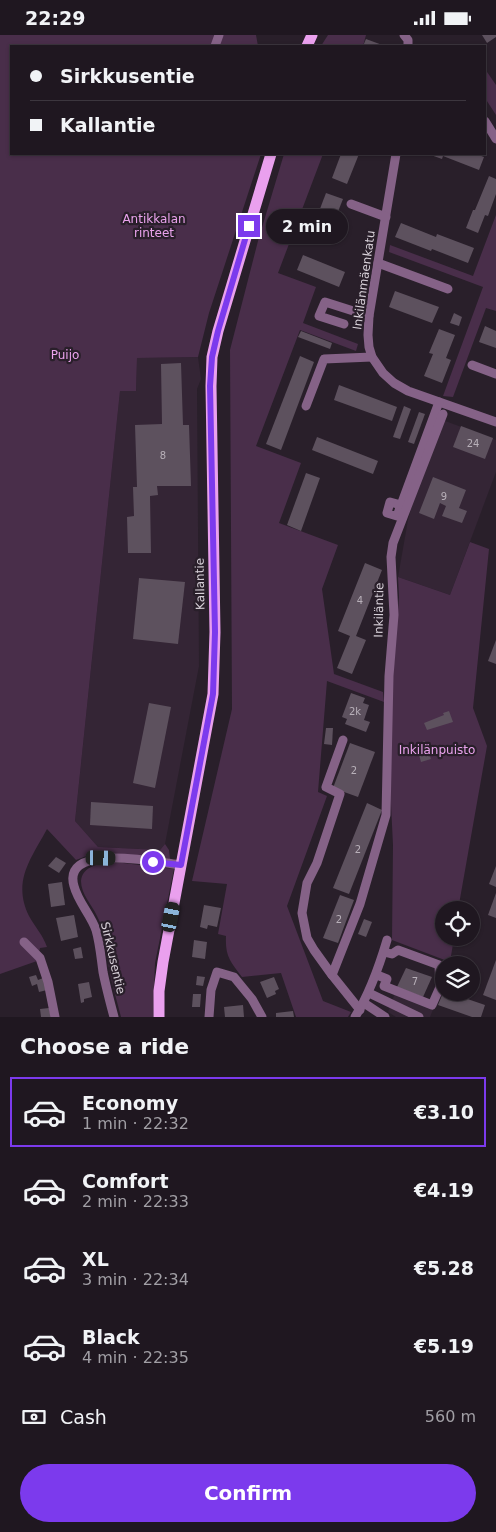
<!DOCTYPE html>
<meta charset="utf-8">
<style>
:root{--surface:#1f1720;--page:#272029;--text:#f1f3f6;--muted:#a19fa5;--line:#3c363e;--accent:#7c3aed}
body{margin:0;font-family:"DejaVu Sans",sans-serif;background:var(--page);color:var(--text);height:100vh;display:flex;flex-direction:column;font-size:19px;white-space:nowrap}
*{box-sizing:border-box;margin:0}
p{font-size:16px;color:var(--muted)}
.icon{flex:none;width:28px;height:28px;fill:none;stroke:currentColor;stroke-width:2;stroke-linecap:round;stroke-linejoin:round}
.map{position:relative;height:982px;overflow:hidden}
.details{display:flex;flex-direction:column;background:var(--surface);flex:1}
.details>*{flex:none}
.banner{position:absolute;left:10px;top:10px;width:476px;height:110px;border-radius:0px;box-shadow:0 1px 4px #0004,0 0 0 1px var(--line);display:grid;align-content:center;height:110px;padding:0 20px;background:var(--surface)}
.buttons{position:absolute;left:435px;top:866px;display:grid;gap:10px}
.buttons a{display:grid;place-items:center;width:45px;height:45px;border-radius:50%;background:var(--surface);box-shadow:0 1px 4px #0004,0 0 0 1px var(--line);font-size:25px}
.end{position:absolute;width:22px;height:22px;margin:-11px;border:6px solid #7c3aed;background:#fff;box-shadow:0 0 0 2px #fff}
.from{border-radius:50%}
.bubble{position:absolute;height:35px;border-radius:18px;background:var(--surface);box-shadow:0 1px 4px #0004,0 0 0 1px var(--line);font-size:16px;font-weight:700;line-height:35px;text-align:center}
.car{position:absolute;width:15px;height:30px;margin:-15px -8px;border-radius:6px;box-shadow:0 0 4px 1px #0007;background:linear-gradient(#222 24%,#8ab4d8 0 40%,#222 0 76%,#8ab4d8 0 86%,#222 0)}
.banner b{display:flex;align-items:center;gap:18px;height:48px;font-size:19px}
.banner b+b{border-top:1px solid var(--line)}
.banner i{width:12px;height:12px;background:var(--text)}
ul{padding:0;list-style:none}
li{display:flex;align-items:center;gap:15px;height:70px;margin:0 10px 8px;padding:0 10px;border:2px solid transparent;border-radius:0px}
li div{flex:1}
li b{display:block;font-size:19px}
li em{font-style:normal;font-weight:700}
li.active{border-color:var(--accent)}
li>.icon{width:45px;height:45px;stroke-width:1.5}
h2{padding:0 20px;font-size:22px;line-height:60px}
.pay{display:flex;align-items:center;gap:12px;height:55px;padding:0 20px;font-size:19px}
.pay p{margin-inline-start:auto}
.primary-button{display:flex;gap:10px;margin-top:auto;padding:10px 20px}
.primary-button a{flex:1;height:58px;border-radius:30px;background:var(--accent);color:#fff;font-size:20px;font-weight:700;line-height:58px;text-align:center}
.status{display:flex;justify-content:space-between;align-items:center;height:35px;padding:0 25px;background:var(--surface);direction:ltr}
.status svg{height:14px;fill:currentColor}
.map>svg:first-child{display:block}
.built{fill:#342535}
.green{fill:#492e4a}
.building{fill:#5d515e}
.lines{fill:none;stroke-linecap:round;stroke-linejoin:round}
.minor{stroke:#856287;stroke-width:9}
.major{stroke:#eaa0ee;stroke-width:11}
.route{stroke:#7c3aed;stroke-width:6}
.labels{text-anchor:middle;stroke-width:4.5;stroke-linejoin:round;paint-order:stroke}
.number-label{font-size:10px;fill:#b8b0b9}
.park-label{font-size:12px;fill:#eaa3ed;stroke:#291f2a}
.street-label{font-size:12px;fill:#d6cfd7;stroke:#291f2a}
</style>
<div class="status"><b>22:29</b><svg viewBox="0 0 49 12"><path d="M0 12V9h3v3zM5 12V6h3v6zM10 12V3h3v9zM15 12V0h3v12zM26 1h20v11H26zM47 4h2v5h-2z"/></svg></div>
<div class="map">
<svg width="496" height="982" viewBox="0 0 496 982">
<rect width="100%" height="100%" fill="#291f2a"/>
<g class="built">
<polygon points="198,322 201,344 197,354 199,631 165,809 160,815 98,812 75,786 120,355 136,356 137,323"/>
<polygon points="440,384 496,405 496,437 450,560 398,542 408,485 425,422"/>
<polygon points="395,958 434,972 430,982 396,982 388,977"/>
</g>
<g class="green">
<path d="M0,0H256L258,11H11V119H261L209,278L198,322L137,323L136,356H120L75,786L98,812L160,815L165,809L169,815L170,824L97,817L76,825L47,794C31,824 12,846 29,881C35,892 43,900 47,912L40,913L37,926L0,939Z"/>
<polygon points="328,0 366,0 363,11 321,11"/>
<polygon points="485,34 496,50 496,80 485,63"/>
<path d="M284,119H323L278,238L316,252L303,288L358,309L356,316L300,295L256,411L301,428L279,488L338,510L322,554L334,639L383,657L384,667L327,646L318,757L327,761L287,871L323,966L351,977L348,982H296L281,938L242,942C230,926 225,921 226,901L218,899L227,849L192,846L232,674L230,315L258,206Z"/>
<polygon points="496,180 496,276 486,273 453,362 443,361 483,252 389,217 390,210 473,241"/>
<polygon points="470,507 489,514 473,673 487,711 458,875 444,875 444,902 454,903 450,927 392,905 393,810 388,708 399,562 398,542 450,560"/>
<path d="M107,828H123L174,834L155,928L153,982H121C117,966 112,950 109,933C106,916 106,897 97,881C92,870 81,859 81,846C82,833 96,829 107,828Z"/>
</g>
<g class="building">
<polygon points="482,0 496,0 496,2 487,8"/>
<polygon points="366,4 385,11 363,11"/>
<polygon points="341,119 359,119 347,149 332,143"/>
<polygon points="428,119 476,119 484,122 479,135 443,121 442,124"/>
<polygon points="489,141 496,144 496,159 488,181 485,180 478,198 466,193 473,175 475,175"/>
<polygon points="326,158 343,164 326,207 310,200"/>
<polygon points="401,188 436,202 437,199 474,213 468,228 432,214 431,216 395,202"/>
<polygon points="303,220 345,237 339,252 297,235"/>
<polygon points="395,256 439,272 432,288 389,272"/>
<polygon points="454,278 462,282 459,291 450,288"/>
<polygon points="485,291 496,296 496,313 479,307"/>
<polygon points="439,294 455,300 446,323 451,325 442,348 424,341 433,319 429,318"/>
<polygon points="301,296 332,308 330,314 298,302"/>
<polygon points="300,321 314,327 281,415 266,409"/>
<polygon points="181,328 183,390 189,390 191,451 157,451 158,460 150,461 151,518 128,518 127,482 134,481 133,452 137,452 135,390 162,389 161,329"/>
<polygon points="339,350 397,372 392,386 334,365"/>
<polygon points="404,371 411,374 400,404 393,402"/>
<polygon points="419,377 425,379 414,409 408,407"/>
<polygon points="461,391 493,403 485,424 453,412"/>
<polygon points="317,402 378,426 373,439 312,415"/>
<polygon points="306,438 320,443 301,496 287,490"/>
<polygon points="433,442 466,455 459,473 467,476 462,488 442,481 446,471 440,468 434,484 419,478"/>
<polygon points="365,528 382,535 356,601 366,605 352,639 337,633 350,601 338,596"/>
<polygon points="139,543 185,547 178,609 133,604"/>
<polygon points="496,605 496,629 488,626"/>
<polygon points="351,658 365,663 363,668 369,670 364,685 370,687 366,697 345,689 347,684 342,682"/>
<polygon points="149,668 171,672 155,753 133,748"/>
<polygon points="449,676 453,687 427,695 424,688 444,680 443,678"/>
<polygon points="326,693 333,693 332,710 324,709"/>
<polygon points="425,706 426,709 430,708 432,714 428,716 431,724 421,727 416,709"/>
<polygon points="350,708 375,717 358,762 333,753"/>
<polygon points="91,767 153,771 152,794 90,790"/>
<polygon points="367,768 382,775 349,859 333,853"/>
<polygon points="56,822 66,828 59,838 48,831"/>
<polygon points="496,831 496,852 489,849"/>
<polygon points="62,847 65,870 51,872 48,849"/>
<polygon points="496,858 496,883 488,880"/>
<polygon points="340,860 354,865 338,908 323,903"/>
<polygon points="204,870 221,873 217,892 208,890 207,894 200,892"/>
<polygon points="74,880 78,902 61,906 56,883"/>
<polygon points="364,884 372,887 366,902 358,899"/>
<polygon points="194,905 207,907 205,924 192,922"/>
<polygon points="81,912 83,923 75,924 73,914"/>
<polygon points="496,925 496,965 483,960"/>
<polygon points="406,933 432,942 423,962 397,952"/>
<polygon points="36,940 38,945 43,943 47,955 39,957 37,949 32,951 29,942"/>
<polygon points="197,941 205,942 203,951 196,950"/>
<polygon points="274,942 279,954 275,956 276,959 267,963 260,947"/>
<polygon points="89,947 92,962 84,964 84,967 81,968 78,949"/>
<polygon points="443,958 450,958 485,970 481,982 472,982 438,970"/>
<polygon points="193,959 201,959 200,972 192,972"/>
<polygon points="243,970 244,982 225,982 224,972"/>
<polygon points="49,973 51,982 41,982 40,974"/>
<polygon points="293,976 294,982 276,982 276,978"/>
</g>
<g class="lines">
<g class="minor">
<polyline points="404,0 408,5 408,11"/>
<polyline points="215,11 219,0"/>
<polyline points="485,86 496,104"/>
<polyline points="396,119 369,281 368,300 369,312 372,322 383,338 394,348 408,356 496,387"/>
<polyline points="351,169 386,182"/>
<polyline points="378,228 448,254"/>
<polyline points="344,289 319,281 325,267 369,281"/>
<polyline points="472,330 496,339"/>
<polyline points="306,371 324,324 372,322"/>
<polyline points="401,470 390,467 387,478 397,481 439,367"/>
<polyline points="343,705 326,752 340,759 317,828 307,848 302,878 307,903 314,915 332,940 360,975"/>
<polyline points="24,907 40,923 48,947 55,982"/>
<polyline points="332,940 360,869 386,780 389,641 394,580 391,522 393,508 443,379"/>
<polyline points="377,940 387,944 384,951 432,970 440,952 439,930 398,915 392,919 384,917"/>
<polyline points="369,958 419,982"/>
<polyline points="364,968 385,982"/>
<path d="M114,982C110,967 106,952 103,937C101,923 100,909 96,895C91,880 78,867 74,851C61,806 161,828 181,830"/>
<polyline points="209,982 211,955 217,937 234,942 252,964 262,982"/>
<path d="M355,982C370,958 379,932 387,905"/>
</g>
<g class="major">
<polyline points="307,11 312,0"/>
<polyline points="159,982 159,956 163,927 213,659 215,597 211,351 212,322 218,296 271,119"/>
</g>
</g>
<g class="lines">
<polyline class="route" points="153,827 181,830 213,659 215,597 210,351 212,322 218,296 249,191"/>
</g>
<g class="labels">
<g class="number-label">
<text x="473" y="412">24</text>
<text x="163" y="424">8</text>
<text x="444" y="465">9</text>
<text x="360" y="569">4</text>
<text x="355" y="680">2k</text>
<text x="354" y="739">2</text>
<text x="358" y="818">2</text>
<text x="339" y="888">2</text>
<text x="415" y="950">7</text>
</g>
<g class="park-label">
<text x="154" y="188">Antikkalan<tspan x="154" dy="14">rinteet</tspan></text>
<text x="65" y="324">Puijo</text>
<text x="437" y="719">Inkilänpuisto</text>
</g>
<g class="street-label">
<text transform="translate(364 245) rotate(-82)" y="4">Inkilänmäenkatu</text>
<text transform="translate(200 549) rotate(-91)" y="4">Kallantie</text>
<text transform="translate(379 575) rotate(-89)" y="4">Inkiläntie</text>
<text transform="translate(113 923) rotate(77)" y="4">Sirkkusentie</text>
</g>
</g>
</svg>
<div class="buttons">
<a><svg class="icon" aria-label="locate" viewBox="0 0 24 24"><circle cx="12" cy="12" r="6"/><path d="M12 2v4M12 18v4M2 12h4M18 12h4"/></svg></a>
<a><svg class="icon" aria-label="layers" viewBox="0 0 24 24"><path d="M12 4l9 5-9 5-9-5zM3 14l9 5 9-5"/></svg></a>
</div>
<i class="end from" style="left:153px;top:827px"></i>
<i class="end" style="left:249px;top:191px"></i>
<div class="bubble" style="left:266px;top:174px;width:82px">2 min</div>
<i class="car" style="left:101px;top:823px;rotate:91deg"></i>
<i class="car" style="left:171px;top:882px;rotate:11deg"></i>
<div class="banner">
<b><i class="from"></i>Sirkkusentie</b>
<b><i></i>Kallantie</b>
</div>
</div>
<section class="details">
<h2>Choose a ride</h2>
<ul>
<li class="active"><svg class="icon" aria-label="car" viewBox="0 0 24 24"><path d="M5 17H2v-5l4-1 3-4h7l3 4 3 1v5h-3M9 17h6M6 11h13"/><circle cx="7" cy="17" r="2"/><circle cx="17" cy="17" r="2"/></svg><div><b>Economy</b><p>1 min · 22:32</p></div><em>€3.10</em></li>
<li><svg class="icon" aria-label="car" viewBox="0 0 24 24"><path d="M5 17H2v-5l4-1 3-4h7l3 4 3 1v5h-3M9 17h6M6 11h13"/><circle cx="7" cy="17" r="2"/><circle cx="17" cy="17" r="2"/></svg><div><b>Comfort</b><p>2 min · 22:33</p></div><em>€4.19</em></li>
<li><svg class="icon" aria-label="car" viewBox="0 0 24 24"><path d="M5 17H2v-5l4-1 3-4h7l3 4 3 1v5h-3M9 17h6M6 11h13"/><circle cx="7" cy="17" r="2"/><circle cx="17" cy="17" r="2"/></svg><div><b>XL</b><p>3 min · 22:34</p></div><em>€5.28</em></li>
<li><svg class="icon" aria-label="car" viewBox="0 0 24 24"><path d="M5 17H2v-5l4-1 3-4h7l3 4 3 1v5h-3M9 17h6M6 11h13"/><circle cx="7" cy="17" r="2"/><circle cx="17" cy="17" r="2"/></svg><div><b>Black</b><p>4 min · 22:35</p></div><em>€5.19</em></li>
</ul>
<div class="pay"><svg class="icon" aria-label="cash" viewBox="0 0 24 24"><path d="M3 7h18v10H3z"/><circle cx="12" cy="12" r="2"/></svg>Cash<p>560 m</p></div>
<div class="primary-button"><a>Confirm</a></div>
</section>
